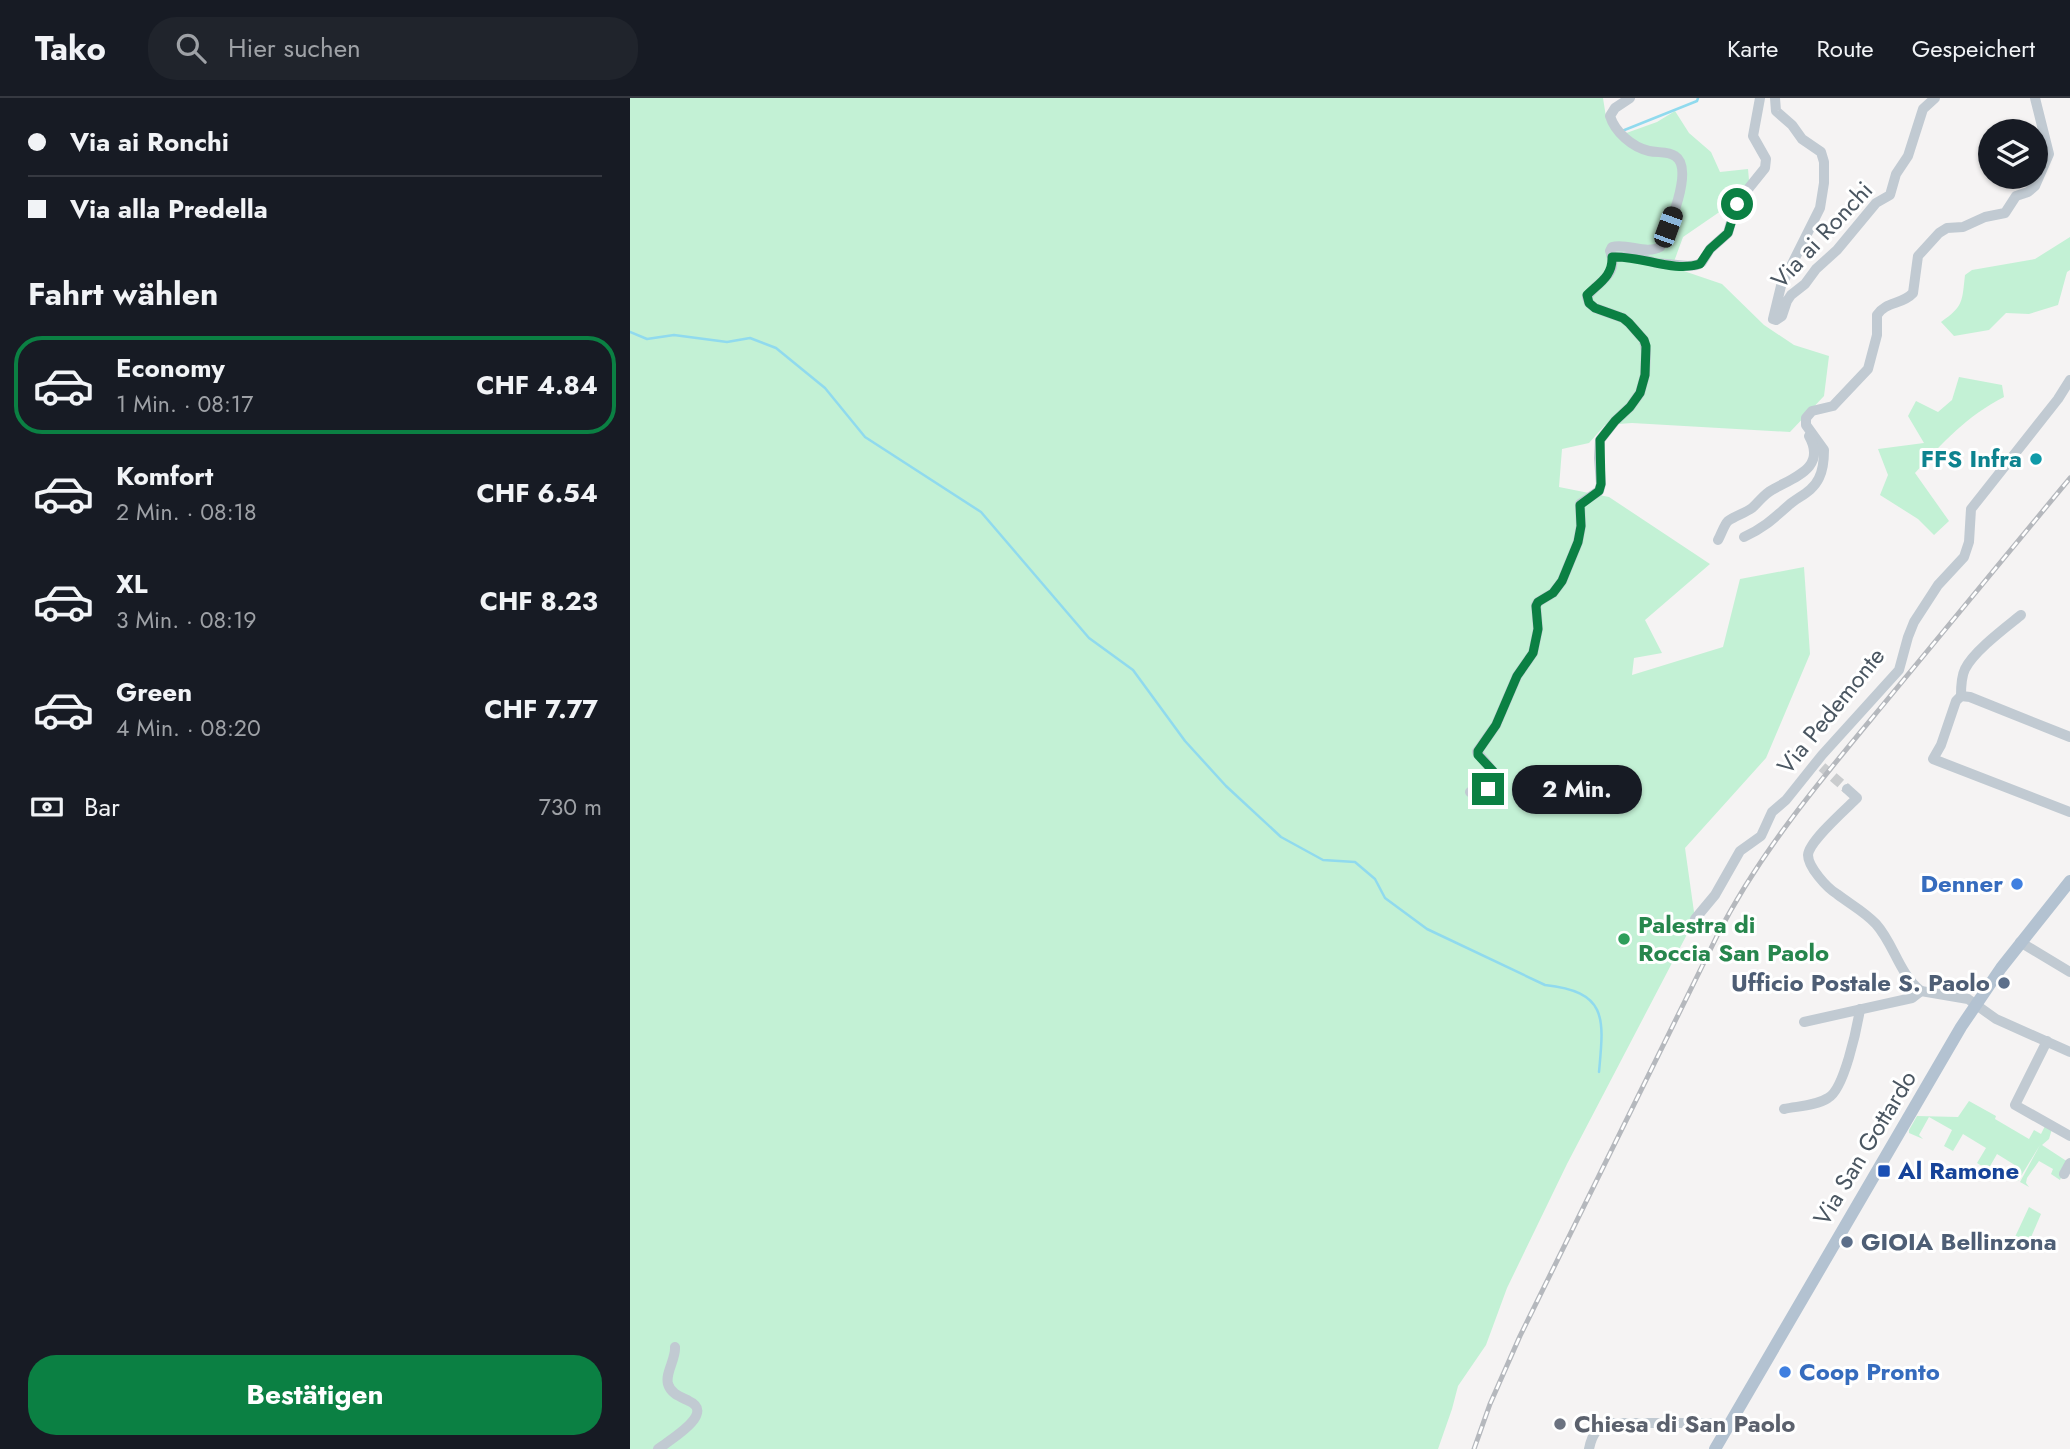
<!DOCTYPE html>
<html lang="de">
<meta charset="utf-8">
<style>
:root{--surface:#171b24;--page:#20242c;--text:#f1f3f6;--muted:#9ea1a6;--line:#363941;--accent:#0b8043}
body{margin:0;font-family:Jost,sans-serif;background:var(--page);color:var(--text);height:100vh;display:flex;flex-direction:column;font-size:26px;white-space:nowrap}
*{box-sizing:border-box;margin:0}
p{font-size:23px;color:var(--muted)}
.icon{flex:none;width:38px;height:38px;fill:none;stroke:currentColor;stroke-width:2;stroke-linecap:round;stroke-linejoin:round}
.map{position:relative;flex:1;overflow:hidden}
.side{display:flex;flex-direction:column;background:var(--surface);width:630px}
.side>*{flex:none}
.top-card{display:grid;align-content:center;height:154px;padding:0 28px;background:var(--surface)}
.controls{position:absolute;left:1348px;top:21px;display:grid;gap:14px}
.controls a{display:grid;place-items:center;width:70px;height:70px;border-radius:50%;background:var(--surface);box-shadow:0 2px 5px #0004;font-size:35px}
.end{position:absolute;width:32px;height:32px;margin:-16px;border:9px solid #0b8043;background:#fff;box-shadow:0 0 0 4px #fff}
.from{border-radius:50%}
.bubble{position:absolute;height:49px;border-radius:24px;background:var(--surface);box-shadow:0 2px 5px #0004;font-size:23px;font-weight:700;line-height:49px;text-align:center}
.car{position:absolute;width:21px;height:42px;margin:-21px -10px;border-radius:9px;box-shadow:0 0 5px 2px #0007;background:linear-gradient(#222 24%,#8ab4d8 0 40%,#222 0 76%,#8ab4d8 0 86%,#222 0)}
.top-card b{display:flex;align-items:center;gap:24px;height:66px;font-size:26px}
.top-card b+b{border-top:2px solid var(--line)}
.top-card i{width:18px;height:18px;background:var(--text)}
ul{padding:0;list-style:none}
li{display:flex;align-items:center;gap:21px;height:98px;margin:0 14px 10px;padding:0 14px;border:4px solid transparent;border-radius:28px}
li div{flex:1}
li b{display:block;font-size:26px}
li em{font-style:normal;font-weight:700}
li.selected{border-color:var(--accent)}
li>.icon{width:63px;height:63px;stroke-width:1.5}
h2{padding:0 28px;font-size:32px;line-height:84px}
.pay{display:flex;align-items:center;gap:18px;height:77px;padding:0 28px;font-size:26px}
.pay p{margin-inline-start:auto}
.action{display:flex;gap:14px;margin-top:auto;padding:14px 28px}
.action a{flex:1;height:80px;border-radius:28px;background:var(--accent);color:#fff;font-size:28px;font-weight:700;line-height:80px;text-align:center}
header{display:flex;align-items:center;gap:42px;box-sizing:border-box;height:98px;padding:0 35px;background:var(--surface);border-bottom:2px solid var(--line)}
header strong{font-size:33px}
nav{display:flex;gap:38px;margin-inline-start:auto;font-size:24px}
.search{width:490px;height:63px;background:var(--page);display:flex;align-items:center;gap:18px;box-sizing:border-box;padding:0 24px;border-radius:28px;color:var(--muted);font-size:26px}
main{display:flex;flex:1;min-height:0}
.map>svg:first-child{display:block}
.green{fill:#c3f1d5}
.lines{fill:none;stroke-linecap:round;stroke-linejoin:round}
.stream{stroke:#90daee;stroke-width:2.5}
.minor-tunnel{stroke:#caccce;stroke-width:10;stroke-dasharray:10 5;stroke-linecap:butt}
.minor{stroke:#c1cad2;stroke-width:10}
.major{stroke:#b3c2d1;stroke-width:12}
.rail-casing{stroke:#b5b8bd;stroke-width:5}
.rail{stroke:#fff;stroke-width:2.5;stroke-dasharray:8;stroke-linecap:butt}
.route{stroke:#0b8043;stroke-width:9}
.culture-dot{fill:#0f9aa8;stroke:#fff;stroke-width:2.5}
.shop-dot{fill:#3f7fe0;stroke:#fff;stroke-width:2.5}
.leisure-dot{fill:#2e9e5b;stroke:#fff;stroke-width:2.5}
.service-dot{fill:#5c6f8a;stroke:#fff;stroke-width:2.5}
.transit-dot{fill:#1a4fb4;stroke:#fff;stroke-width:2.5}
.worship-dot{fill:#6b7280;stroke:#fff;stroke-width:2.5}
.labels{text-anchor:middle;stroke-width:6;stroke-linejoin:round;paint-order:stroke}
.street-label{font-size:24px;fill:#4a5661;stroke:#fff}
.culture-label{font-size:24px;font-weight:bold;fill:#0d838f;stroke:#fff;text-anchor:end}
.shop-label{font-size:24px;font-weight:bold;fill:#366cbe;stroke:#fff;text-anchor:end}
.leisure-label{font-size:24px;font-weight:bold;fill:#27864d;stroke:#fff;text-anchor:start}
.service-label{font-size:24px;font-weight:bold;fill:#4e5e75;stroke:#fff;text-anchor:end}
.transit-label{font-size:24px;font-weight:bold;fill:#164399;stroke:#fff;text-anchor:start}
.worship-label{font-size:24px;font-weight:bold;fill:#5b616d;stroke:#fff;text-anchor:start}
</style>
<header>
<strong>Tako</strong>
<div class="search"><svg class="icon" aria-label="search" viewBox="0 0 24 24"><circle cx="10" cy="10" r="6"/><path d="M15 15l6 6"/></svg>Hier suchen</div>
<nav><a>Karte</a><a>Route</a><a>Gespeichert</a></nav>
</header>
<main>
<section class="side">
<div class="top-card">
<b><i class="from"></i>Via ai Ronchi</b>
<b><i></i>Via alla Predella</b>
</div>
<h2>Fahrt wählen</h2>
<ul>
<li class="selected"><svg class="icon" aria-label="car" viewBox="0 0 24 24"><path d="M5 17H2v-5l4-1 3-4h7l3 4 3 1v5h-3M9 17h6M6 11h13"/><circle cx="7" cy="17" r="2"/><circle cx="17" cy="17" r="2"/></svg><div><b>Economy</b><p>1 Min. · 08:17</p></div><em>CHF 4.84</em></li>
<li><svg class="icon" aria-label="car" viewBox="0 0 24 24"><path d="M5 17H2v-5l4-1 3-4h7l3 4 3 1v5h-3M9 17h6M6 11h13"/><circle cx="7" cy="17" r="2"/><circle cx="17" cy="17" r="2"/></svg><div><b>Komfort</b><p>2 Min. · 08:18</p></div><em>CHF 6.54</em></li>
<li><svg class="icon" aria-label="car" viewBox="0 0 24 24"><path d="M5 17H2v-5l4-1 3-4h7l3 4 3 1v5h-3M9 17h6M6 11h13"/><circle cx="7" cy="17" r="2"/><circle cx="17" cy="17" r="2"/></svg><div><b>XL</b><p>3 Min. · 08:19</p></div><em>CHF 8.23</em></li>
<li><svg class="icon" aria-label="car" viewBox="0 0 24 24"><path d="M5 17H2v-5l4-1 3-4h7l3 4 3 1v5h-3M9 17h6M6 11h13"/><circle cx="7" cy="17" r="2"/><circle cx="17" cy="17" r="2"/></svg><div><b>Green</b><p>4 Min. · 08:20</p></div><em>CHF 7.77</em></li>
</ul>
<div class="pay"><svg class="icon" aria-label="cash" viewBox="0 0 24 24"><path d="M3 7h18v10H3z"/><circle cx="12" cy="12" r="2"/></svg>Bar<p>730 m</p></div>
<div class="action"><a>Bestätigen</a></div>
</section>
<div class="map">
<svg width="1440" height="1351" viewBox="0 0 1440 1351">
<rect width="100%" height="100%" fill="#f5f3f3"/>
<g class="green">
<polygon points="0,0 973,0 976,19 988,38 1027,24 1045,13 1059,35 1081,54 1090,74 1118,71 1120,93 1053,139 1042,169 1092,186 1134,227 1164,247 1199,258 1194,298 1160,334 1002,325 975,327 959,345 932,351 929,389 979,399 1080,466 1015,522 1032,555 1004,560 1002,577 1093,549 1110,481 1174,469 1180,556 1136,660 1055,750 1065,821 937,1066 877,1190 856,1247 828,1288 822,1311 808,1351 0,1351"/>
<path d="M1440,139V172L1437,174L1428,207L1399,216L1376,215L1359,232L1324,238L1311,224C1334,208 1332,203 1335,177L1342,172L1405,161Z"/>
<path d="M1329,279L1372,287L1374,299C1338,317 1312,345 1285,375L1319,423L1304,437L1288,421L1250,397L1258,377L1248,351L1294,345L1278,318L1286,303L1308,314L1322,302Z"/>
<polygon points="1339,1003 1366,1018 1365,1021 1399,1041 1404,1032 1411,1036 1415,1028 1422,1031 1419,1041 1412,1047 1438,1064 1430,1082 1421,1076 1423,1071 1409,1063 1397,1080 1396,1085 1399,1089 1390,1084 1410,1047 1388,1083 1382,1080 1388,1069 1367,1056 1359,1070 1366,1075 1365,1076 1347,1065 1356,1050 1333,1036 1323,1053 1314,1048 1322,1032 1299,1019 1289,1037 1293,1041 1279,1035 1279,1032 1287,1018 1328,1019"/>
<polygon points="1399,1109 1411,1116 1399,1144 1385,1139"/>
</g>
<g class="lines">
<g class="stream">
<polyline points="992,33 1067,3 1068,0"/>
<path d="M0,234L17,241L44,237L97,244L120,240L146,250L195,290L235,339L351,414L459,540L503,572L555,643L596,688L651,739L693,762L725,764L745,781L755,800L797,831L915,887C978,894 974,920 969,974"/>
</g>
<polyline class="minor-tunnel" points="1192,669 1217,691"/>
<g class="minor">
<polyline points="1145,0 1146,13 1162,27 1172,41 1191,54 1194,64 1194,85 1190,110 1151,188 1143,221 1146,222 1152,218 1157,203 1161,197 1175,186 1186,171 1207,152 1246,105 1260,97 1266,76 1278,58 1293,11 1305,0"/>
<polyline points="982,159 1007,159 1026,165 1058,168 1067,167 1072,164 1080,151 1098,135 1106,106 1135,70 1136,61 1123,38 1130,0"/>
<path d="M1114,439C1134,430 1144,420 1160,406C1170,398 1183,393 1189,380C1193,372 1194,361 1194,352L1176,327V320L1182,313L1203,308L1238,271L1247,237V217C1256,203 1272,207 1283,195L1288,158L1309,135L1317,130L1333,129L1355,119L1375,115L1386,98L1398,94L1405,88L1419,56L1405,0"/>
<path d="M1088,442C1091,437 1094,427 1098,423C1105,418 1115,415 1122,410C1129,404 1134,396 1142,392C1164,379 1197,370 1179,338"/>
<path d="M1391,517C1375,530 1344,553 1335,571C1331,579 1331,589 1331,598L1326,603L1311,647L1303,661L1440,714"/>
<polyline points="1331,598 1340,599 1440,639"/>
<path d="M1217,691L1227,700C1216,711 1179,743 1178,757C1178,769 1197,790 1207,796C1220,806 1235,814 1246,826C1264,846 1269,876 1291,893L1338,901L1366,921L1440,954"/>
<path d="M840,694L861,690L866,684V677L847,654L866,627L887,578L903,555L908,531L906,507L908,504L923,495L932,483L948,444L951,428L950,406L969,393L971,386L969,360L970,342L985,323L1000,309L1010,295L1015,277L1016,253L1014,242L999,225L993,220L965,210L959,205L957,199C967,183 990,178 980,153L982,149C998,145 1016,157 1030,149C1038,132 1065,70 1045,58C1038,53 1028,55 1019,53C1002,49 985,34 980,18L985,10L1000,0"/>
<polyline points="1065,821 1085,797 1110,753 1131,738 1142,714 1156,702 1192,657 1269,572 1278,539 1284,524 1308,487 1334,459 1339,444 1341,411 1428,301 1440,282"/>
<polyline points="1390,844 1440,874"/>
<polyline points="1174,924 1282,900 1291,893"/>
<polyline points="1417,943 1385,1007 1440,1038"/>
<path d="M1154,1011C1168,1008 1186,1008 1198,1000C1214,992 1227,930 1230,911"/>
<polyline points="1434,1076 1440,1065"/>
<path d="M28,1351C40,1342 86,1315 59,1303C51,1299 41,1296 38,1286C35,1275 46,1261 45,1249"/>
<path d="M959,1351C962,1336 967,1328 983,1325H1079L1096,1331"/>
</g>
<polyline class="major" points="1085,1351 1331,929 1371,870 1440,783"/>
<defs>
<path id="rail" d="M844,1351L860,1306L890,1238L1087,838C1132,750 1195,677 1257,602C1318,528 1379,454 1440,380"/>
</defs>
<use href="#rail" class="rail-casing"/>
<use href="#rail" class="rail"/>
</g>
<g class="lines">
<path class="route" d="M858,691L864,688L867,680L863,673L848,657V653L866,627L887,578L903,555L908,531L906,508L908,504L923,495L932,483L948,444L951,428L950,407L969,393L971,386L970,342L985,323L1000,309L1010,295L1015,277L1016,248L1014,242L999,225L993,220L965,210L959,205L957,197C969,185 983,178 982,159C1011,157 1043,175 1070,166L1080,151L1098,135L1107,106"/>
</g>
<circle class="culture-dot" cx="1406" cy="361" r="7"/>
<g class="shop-dot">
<circle cx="1387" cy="786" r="7"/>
<circle cx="1155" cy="1274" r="7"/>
</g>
<circle class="leisure-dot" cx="994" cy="841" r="7"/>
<g class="service-dot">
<circle cx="1374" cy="885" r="7"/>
<circle cx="1217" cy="1144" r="7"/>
</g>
<rect class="transit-dot" x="1247" y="1066" width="14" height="14" rx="3.5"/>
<circle class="worship-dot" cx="930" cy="1326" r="7"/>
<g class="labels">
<g class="street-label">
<text transform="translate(1192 137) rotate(-47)" y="8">Via ai Ronchi</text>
<text transform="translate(1201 613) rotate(-51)" y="8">Via Pedemonte</text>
<text transform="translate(1235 1050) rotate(-59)" y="8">Via San Gottardo</text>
</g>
<g class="culture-label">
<text x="1392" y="369">FFS Infra</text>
</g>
<g class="shop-label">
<text x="1373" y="794">Denner</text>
<text x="1169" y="1282" text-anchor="start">Coop Pronto</text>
</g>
<g class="leisure-label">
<text x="1008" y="835">Palestra di<tspan x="1008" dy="28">Roccia San Paolo</tspan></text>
</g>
<g class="service-label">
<text x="1360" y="893">Ufficio Postale S. Paolo</text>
<text x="1231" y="1152" text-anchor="start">GIOIA Bellinzona</text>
</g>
<g class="transit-label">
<text x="1268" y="1081">Al Ramone</text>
</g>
<g class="worship-label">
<text x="944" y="1334">Chiesa di San Paolo</text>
</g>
</g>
</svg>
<div class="controls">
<a><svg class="icon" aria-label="layers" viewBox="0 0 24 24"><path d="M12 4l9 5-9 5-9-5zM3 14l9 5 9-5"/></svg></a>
</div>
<i class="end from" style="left:1107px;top:106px"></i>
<i class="end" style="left:858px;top:691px"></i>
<div class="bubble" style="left:882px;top:667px;width:130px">2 Min.</div>
<i class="car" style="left:1038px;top:129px;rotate:20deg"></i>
</div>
</main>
